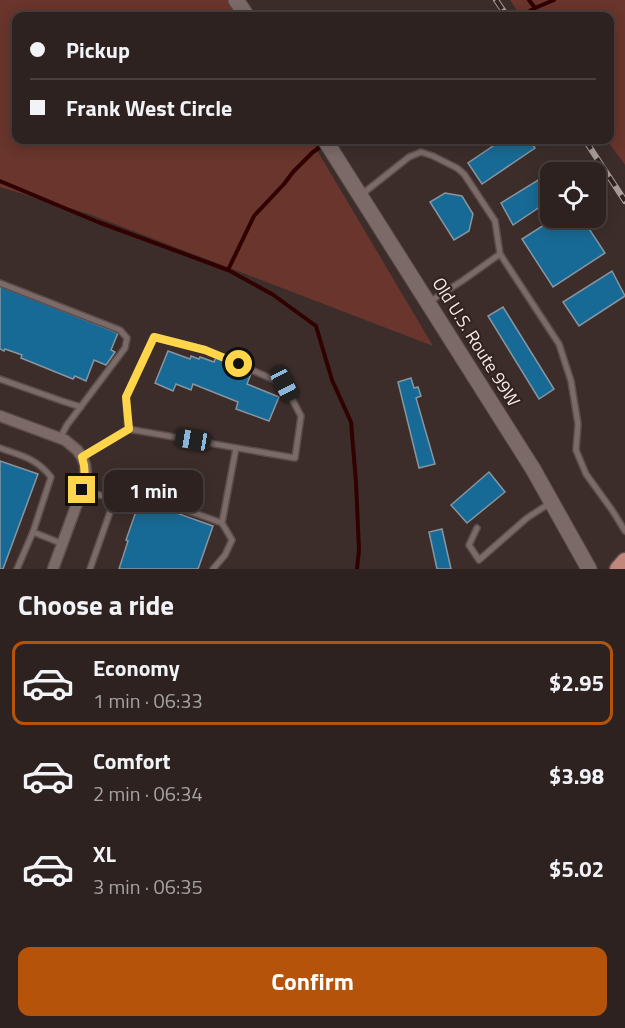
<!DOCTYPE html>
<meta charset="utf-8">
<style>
:root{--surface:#2d2220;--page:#352a29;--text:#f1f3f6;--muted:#a7a4a5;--line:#483f3e;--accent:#b45309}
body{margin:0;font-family:"Titillium Web",sans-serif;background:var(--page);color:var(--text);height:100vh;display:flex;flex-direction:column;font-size:22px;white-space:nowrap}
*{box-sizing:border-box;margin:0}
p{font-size:20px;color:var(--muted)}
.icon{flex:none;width:33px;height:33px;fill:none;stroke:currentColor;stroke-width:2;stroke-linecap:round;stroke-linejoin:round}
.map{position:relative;height:569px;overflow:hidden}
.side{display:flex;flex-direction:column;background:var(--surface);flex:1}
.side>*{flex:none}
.hud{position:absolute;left:12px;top:12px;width:602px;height:132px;border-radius:12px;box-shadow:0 3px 15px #0003,0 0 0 2px var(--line);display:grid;align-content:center;height:132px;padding:0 18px;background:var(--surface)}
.tools{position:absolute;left:540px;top:162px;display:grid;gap:12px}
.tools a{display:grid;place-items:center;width:66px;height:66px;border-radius:12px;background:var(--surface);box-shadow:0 3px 15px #0003,0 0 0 2px var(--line);font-size:30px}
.end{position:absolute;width:27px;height:27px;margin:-14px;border:8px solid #ffd54a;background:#111;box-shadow:0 0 0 3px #111}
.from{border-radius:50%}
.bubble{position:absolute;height:42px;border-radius:12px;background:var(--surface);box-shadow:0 3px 15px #0003,0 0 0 2px var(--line);font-size:20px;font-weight:700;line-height:42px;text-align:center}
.car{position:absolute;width:18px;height:36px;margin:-18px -9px;border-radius:8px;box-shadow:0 0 4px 2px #0007;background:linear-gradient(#222 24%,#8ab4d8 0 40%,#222 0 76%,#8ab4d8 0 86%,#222 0)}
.hud b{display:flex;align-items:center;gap:21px;height:57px;font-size:22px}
.hud b+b{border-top:2px solid var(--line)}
.hud i{width:15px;height:15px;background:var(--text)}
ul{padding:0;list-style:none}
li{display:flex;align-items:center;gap:18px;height:84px;margin:0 12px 9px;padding:0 6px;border:3px solid transparent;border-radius:12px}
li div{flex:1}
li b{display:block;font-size:22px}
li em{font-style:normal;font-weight:700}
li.selected{border-color:var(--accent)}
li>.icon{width:54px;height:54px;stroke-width:1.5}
h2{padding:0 18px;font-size:27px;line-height:72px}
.cta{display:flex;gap:12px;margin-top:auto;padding:12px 18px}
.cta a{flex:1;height:69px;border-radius:12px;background:var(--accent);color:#fff;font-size:24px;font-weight:700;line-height:69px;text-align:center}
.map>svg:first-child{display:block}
.green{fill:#69352c}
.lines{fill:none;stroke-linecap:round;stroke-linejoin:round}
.stream{stroke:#310000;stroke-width:4}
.building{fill:#186a96;stroke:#87959f;stroke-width:1.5}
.service-casing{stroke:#5a4d4b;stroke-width:8}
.minor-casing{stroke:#5a4d4b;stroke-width:13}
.secondary-casing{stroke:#5a4d4b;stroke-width:17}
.primary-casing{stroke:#5a4d4b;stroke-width:19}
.service{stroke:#7b6a67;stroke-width:5}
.minor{stroke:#7b6a67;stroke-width:10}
.secondary{stroke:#7b6a67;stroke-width:15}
.primary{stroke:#c2867b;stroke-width:16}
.rail-casing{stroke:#a99d9a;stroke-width:6}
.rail{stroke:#322321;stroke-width:4;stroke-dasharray:11;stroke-linecap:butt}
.route{stroke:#ffd54a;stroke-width:8}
.labels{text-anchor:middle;stroke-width:4.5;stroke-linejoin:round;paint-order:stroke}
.street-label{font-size:18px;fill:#f6ebe9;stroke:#322321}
</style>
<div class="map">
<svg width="625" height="569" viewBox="0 0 625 569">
<rect width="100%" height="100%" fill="#3c2d2a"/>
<g class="green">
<polygon points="0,0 229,0 238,16 16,16 16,140 311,140 433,346 89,214 0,187"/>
<polygon points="510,0 625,0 625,165 607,140 609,140 609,16 521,16"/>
</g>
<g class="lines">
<g class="stream">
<polyline points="529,0 535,8"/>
<polyline points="521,16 535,8 554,0"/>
<polyline points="0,181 98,222 228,270 272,294 316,326 332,380 351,422 356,482 359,550 357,569"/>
<polyline points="228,270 254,216 284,184 293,172 313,152 323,145"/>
</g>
</g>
<g class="building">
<polygon points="502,140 530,140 535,148 482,184 468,163"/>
<polygon points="553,171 554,172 550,172 550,200 513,225 501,203"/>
<polygon points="445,193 462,196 473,214 469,231 454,240 430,202"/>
<polygon points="555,218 582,218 605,253 553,287 522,239"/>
<polygon points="612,271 625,296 579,326 563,302"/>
<polygon points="0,286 118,333 111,350 115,352 106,365 94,360 86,381 75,376 73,379 21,358 22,355 5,349 4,351 0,349"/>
<polygon points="503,307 554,389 539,399 488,316"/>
<polygon points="168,351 190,359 191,356 199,359 200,357 214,362 216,357 252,371 247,384 279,397 269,421 236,409 238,402 193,384 191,390 176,384 173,391 155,383"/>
<polygon points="411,378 414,388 418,387 421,396 416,398 435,464 419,468 398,382"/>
<polygon points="0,461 38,474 3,569 0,569"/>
<polygon points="489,472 505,492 467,523 451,505"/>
<polygon points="140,500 213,526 198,569 119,569 128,541 126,540"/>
<polygon points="442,529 451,569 437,569 429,532"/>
</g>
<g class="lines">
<defs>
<g id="service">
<polyline points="361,195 409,157 421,152 433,156 457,168 464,174 495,221 500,254 559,344 571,381 578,424 576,450 586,474 612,510 625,531"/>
<polyline points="0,283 120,330 127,338 125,348 67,425 60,438"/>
<polyline points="429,302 462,281 500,254"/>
<polyline points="0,379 62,401 81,407"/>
<path d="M0,448C22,456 36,458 51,477L33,532"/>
<polyline points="82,457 128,429 126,397 154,337 205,350 284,384 301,416 295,458 128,429"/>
<polyline points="82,490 114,499"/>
<polyline points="477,528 469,545 479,560 527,518 550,503"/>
<polyline points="17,569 33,532 63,544"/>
<polyline points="90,569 116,495 119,493 156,499 222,523"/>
<polyline points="213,569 225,555 232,540 222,523 236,448"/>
</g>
<polyline id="minor" points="0,416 65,440 77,450 82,457 85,465 86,476 82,490 53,569"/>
<g id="secondary">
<polyline points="236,0 247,16"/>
<polyline points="325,140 533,469 589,569"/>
</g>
<polyline id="primary" points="618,569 625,561"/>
</defs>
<use href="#service" class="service-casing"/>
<use href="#minor" class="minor-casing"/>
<use href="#secondary" class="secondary-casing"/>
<use href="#primary" class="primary-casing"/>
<use href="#service" class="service"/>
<use href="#minor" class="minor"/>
<use href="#secondary" class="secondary"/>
<use href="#primary" class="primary"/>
<defs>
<g id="rail">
<polyline points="496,0 507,16"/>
<polyline points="585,140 625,201"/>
</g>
</defs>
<use href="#rail" class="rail-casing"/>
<use href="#rail" class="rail"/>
</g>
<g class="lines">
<path class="route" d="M82,490C85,478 86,469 82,457L129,429L126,397L154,337L205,350L239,364"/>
</g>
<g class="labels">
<g class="street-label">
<text transform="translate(476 342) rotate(58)" y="6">Old U.S. Route 99W</text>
</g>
</g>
</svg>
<div class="tools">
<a><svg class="icon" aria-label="locate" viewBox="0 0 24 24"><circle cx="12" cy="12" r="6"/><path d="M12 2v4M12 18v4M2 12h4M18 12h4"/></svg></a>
</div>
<i class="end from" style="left:239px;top:364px"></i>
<i class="end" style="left:82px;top:490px"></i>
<div class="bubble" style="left:104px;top:470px;width:99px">1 min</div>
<i class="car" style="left:284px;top:384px;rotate:152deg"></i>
<i class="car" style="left:193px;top:440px;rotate:280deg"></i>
<div class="hud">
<b><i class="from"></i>Pickup</b>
<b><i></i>Frank West Circle</b>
</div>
</div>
<section class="side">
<h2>Choose a ride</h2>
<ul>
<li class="selected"><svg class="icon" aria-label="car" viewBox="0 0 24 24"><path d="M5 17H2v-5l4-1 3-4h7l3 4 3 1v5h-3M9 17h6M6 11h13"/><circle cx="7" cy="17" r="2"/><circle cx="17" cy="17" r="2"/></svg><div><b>Economy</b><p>1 min · 06:33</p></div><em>$2.95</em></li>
<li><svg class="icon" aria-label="car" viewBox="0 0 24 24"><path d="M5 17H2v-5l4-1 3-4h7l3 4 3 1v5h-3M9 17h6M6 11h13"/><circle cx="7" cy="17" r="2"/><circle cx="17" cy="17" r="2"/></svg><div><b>Comfort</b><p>2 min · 06:34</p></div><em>$3.98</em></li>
<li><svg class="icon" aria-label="car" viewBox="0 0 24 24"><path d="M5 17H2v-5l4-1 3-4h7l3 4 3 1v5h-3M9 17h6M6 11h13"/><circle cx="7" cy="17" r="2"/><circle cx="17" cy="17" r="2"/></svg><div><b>XL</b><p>3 min · 06:35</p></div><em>$5.02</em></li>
</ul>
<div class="cta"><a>Confirm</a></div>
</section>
